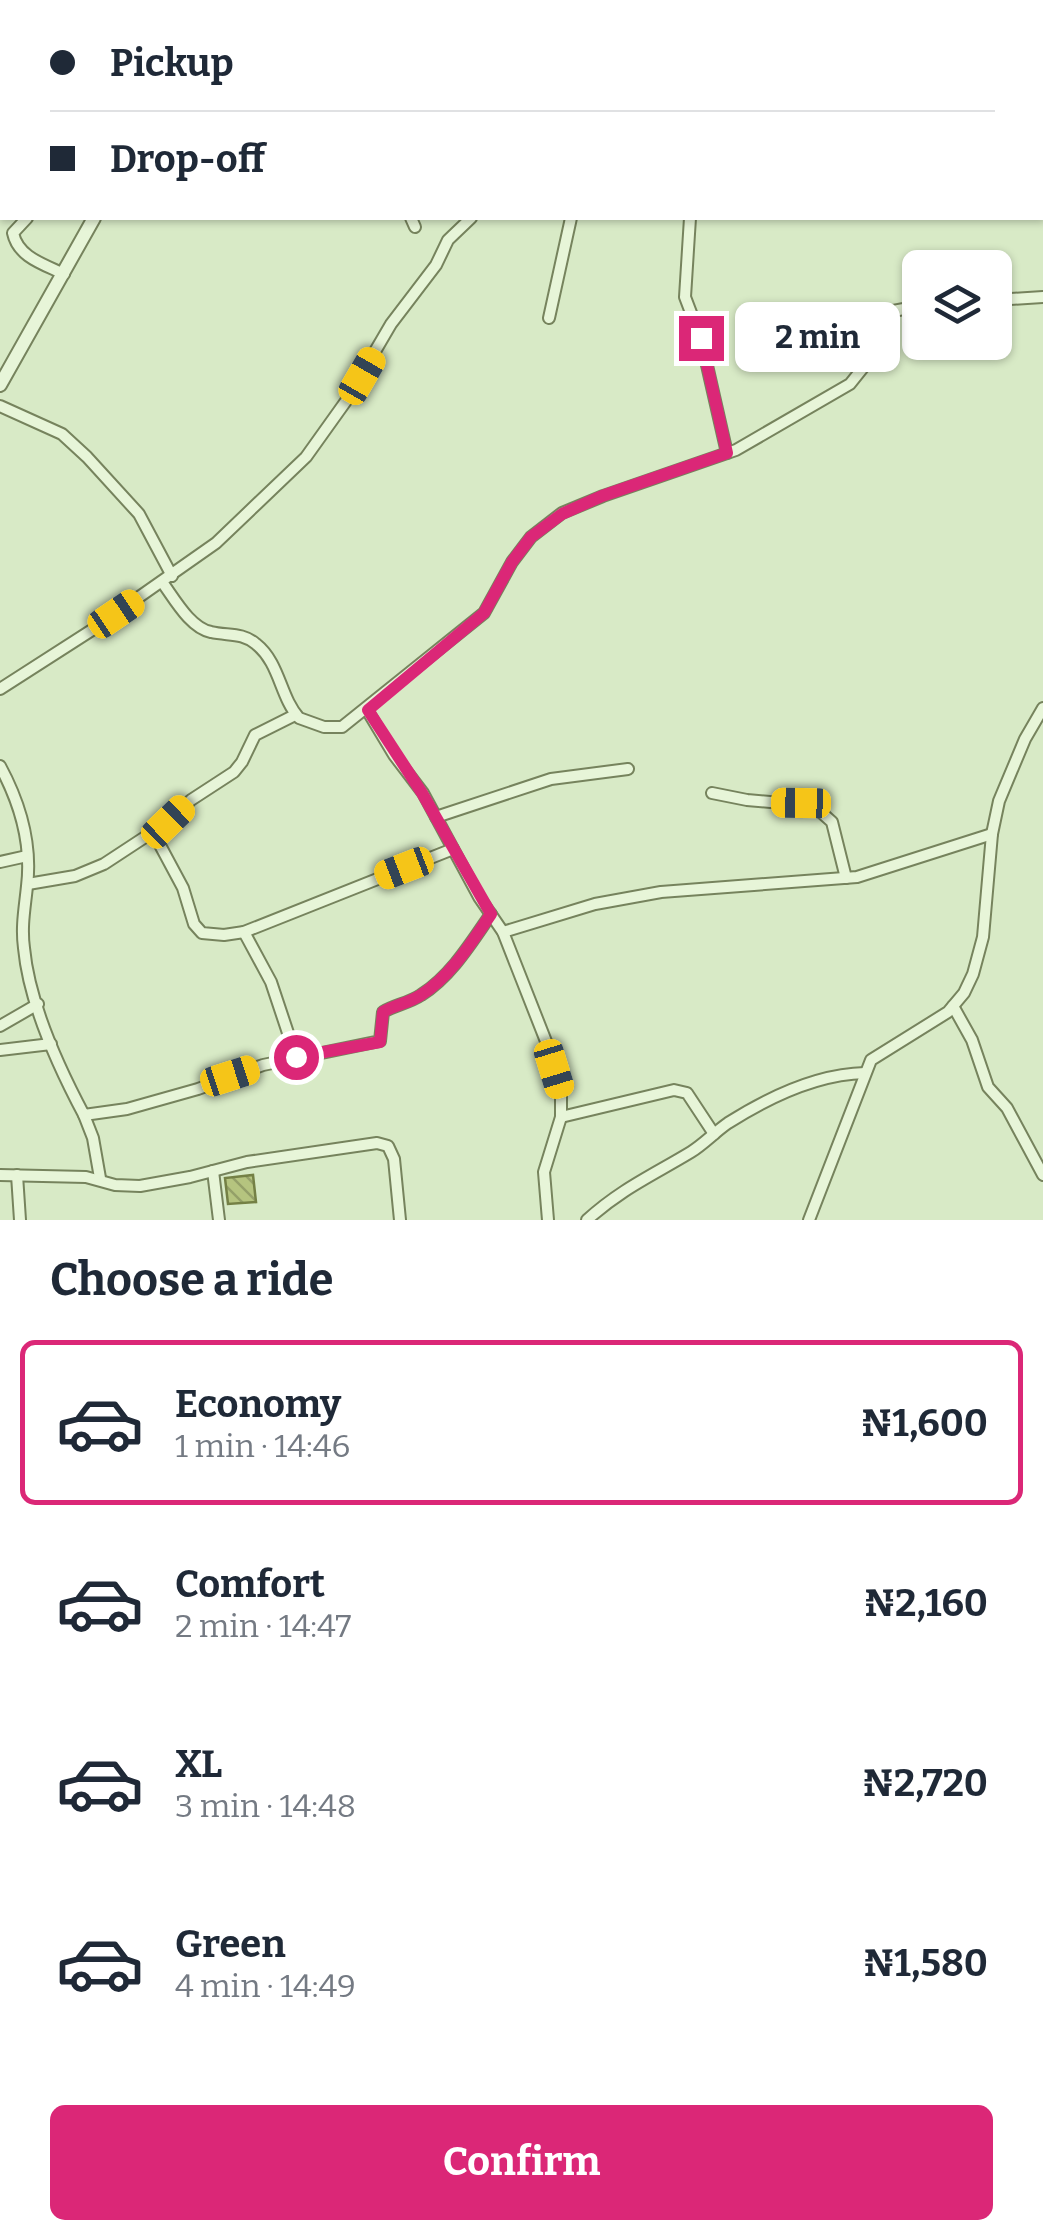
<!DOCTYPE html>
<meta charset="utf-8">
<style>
:root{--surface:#fff;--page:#f6f6f7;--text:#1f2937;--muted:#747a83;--line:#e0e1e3;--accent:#db2777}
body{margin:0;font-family:Bitter,serif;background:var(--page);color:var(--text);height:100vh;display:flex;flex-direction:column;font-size:38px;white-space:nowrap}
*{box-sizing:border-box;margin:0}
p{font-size:32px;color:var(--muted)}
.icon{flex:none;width:55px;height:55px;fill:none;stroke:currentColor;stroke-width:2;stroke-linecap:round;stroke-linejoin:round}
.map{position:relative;height:1220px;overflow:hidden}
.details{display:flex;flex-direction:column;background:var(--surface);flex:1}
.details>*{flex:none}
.guide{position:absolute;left:0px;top:0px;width:1045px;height:220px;box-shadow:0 2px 8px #0004;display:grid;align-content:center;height:220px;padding:0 50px;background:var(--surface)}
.tools{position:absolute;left:902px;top:250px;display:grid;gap:20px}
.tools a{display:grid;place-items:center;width:110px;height:110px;border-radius:15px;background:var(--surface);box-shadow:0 2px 8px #0004;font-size:50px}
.end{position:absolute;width:45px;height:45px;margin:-22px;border:12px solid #db2777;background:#fff;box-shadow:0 0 0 5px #fff}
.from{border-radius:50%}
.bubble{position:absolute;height:70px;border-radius:15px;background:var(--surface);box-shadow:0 2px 8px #0004;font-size:32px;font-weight:700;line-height:70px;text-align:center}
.car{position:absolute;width:30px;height:60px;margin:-30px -15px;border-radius:12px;box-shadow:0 0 8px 2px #0007;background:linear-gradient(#f5c518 24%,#345 0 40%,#f5c518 0 76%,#345 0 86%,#f5c518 0)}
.guide b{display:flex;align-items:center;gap:35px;height:95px;font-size:38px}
.guide b+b{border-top:2px solid var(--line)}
.guide i{width:25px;height:25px;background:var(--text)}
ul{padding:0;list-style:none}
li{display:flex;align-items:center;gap:30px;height:165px;margin:0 20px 15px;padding:0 30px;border:5px solid transparent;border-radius:15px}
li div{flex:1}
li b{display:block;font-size:38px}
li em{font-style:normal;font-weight:700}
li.current{border-color:var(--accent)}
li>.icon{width:90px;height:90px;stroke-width:1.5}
h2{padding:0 50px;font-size:45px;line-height:120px}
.primary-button{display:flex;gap:20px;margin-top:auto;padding:20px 50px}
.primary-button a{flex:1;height:115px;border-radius:15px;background:var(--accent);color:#fff;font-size:40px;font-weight:700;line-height:115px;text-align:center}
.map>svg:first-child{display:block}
.building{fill:url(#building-back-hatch);stroke:#748045;stroke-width:2.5}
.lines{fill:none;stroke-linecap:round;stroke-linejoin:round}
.minor-casing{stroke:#76835d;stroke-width:14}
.tertiary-casing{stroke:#76835d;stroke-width:16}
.minor{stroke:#e7f5d8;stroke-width:10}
.tertiary{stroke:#e7f5d8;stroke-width:12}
.route{stroke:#db2777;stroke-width:12}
</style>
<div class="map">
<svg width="1043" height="1220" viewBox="0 0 1043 1220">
<defs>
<pattern id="building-back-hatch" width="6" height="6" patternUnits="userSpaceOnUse" patternTransform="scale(2.5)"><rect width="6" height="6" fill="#b5c47f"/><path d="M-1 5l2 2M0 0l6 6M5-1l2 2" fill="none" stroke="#94a068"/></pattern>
</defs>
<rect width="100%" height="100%" fill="#d8eac6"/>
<polygon class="building" points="253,1175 256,1202 228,1204 225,1178"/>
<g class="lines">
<defs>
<g id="minor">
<polyline points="279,0 280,2"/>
<polyline points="467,2 468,0"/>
<polyline points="0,13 2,14"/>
<polyline points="1042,65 1043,65"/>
<path d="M27,218L13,233C18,257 43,264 64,274"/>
<polyline points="411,218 415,227"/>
<polyline points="690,218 685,297 701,339 727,453"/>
<polyline points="995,300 1043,297"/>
<polyline points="549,318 571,218"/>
<polyline points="0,406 62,434 87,457 139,514 172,576"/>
<path d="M162,582C174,598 190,628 211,632C228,636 242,632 256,644C280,663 280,697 299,718L324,727H342L484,613L512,562L531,537L562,513L603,496L736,450L850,384L866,364V328L877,314L920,306"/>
<polyline points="0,689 92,630 216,543 306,457 346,401 391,324 436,265 448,240 471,218"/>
<polyline points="367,710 394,755 423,793 479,897 503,932 549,1049 561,1089 561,1117 544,1172 548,1220"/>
<path d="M0,766C20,803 32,845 27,886C25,907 21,926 24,948C29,1002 59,1068 84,1115L127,1109L198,1089L263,1065L380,1041L383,1012C395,1005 409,1003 421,995C451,976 471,943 491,914"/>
<polyline points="712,793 747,800 814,806 832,822 846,878"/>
<polyline points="436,817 551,779 628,769"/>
<polyline points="153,832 183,888 194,924 202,933 224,935 244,932 453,849"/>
<polyline points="0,862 27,856"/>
<polyline points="28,884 75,876 104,864 168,822 191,800 234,772 242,762 255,735 295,715"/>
<polyline points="244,932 271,982 296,1057"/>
<polyline points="503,932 595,904 661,892 857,877 992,834"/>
<polyline points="953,1006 972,1040 988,1087 1007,1108 1043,1175"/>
<polyline points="0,1026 38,1004"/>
<polyline points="0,1050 51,1044"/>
<polyline points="84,1115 93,1138 100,1178"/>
<polyline points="561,1117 674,1090 687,1093 714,1134"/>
<polyline points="213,1171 219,1220"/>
<polyline points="0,1175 86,1177 115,1185 140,1186 190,1177 247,1162 377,1143 388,1146 394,1159 400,1220"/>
<polyline points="17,1175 20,1220"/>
<path d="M587,1220C621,1189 653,1175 691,1152C704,1144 715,1132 728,1123C769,1097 817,1074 865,1073"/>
<polyline points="809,1220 871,1060 948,1012 964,993 973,974 983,937 992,834 999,801 1025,739 1043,708"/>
</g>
<g id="tertiary">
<polyline points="205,2 206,0"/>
<polyline points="0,385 94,218"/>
</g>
</defs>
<use href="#minor" class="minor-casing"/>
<use href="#tertiary" class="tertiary-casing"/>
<use href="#minor" class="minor"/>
<use href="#tertiary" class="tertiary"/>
</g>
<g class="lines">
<path class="route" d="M296,1057L380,1042L383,1012C395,1005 409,1003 421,995C451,976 471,943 491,914L422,793L368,710L484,613L512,562L531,537L562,514L602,496L727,453L701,338"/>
</g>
</svg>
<div class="tools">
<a><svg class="icon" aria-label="layers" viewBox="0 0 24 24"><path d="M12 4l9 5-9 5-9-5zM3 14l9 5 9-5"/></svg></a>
</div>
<i class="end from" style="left:296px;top:1057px"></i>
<i class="end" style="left:701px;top:338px"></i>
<div class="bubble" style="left:735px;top:302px;width:165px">2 min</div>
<i class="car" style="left:362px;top:376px;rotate:30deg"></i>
<i class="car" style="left:116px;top:614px;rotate:56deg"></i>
<i class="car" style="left:801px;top:803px;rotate:271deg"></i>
<i class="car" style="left:168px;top:822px;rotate:46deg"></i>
<i class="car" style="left:404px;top:868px;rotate:249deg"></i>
<i class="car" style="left:554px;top:1069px;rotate:163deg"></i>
<i class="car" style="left:230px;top:1076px;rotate:72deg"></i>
<div class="guide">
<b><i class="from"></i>Pickup</b>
<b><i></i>Drop-off</b>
</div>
</div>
<section class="details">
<h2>Choose a ride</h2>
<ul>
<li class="current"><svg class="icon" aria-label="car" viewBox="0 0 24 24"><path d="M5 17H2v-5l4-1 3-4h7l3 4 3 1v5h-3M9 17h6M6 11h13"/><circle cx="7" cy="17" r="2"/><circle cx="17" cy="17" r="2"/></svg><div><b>Economy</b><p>1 min · 14:46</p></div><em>₦1,600</em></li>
<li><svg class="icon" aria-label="car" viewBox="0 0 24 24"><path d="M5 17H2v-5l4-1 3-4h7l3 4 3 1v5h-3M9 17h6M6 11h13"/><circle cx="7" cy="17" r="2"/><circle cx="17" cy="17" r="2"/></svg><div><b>Comfort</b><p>2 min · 14:47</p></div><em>₦2,160</em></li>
<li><svg class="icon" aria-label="car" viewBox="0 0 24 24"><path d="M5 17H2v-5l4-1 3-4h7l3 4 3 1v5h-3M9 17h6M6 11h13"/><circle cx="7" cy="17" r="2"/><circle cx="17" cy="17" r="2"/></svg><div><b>XL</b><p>3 min · 14:48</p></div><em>₦2,720</em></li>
<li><svg class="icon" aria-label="car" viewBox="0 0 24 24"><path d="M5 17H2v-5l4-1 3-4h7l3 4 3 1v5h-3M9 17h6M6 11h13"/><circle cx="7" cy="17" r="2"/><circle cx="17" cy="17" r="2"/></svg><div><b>Green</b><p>4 min · 14:49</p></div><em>₦1,580</em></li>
</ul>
<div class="primary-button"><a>Confirm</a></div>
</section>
